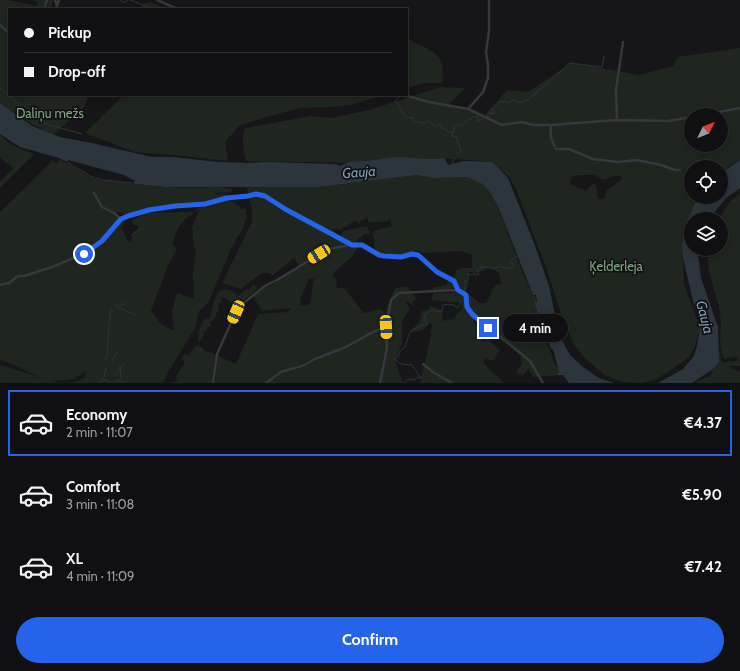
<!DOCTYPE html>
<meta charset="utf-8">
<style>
:root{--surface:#101012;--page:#19191b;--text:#f1f3f6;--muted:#9c9d9f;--line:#303032;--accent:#2563eb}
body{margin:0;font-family:Cabin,sans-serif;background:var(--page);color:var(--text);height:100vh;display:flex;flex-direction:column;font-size:15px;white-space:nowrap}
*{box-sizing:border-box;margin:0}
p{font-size:13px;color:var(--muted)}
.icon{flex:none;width:22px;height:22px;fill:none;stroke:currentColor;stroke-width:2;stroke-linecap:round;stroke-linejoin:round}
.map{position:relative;height:383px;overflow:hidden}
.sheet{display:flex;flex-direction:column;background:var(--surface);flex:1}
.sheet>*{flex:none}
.top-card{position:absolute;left:8px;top:8px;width:400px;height:88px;border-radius:0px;box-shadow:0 2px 10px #0003,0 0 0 1px var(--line);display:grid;align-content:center;height:88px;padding:0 16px;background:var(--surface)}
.needle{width:26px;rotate:47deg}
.buttons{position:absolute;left:684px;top:108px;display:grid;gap:8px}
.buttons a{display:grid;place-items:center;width:44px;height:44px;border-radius:50%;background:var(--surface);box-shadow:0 2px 10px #0003,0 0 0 1px var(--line);font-size:20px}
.end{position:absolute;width:18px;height:18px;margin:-9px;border:5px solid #2563eb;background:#fff;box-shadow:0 0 0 2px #fff}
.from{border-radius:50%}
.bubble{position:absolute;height:28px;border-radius:14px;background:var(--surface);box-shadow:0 2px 10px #0003,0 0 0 1px var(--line);font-size:13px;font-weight:800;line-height:28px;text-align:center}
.car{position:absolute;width:12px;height:24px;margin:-12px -6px;border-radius:5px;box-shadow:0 0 3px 1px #0007;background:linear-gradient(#f5c518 24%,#345 0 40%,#f5c518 0 76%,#345 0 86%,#f5c518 0)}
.top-card b{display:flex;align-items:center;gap:14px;height:38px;font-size:15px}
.top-card b+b{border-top:1px solid var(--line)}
.top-card i{width:10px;height:10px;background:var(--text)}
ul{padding:7px 0 0;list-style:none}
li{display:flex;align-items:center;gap:12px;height:66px;margin:0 8px 6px;padding:0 8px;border:2px solid transparent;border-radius:0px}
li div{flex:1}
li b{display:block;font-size:15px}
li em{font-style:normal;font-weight:800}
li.selected{border-color:var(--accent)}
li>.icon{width:36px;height:36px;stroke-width:1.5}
.button{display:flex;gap:8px;margin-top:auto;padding:8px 16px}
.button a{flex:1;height:46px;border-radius:24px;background:var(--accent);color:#fff;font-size:16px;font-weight:800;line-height:46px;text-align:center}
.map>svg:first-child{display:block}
.green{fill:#1e261f;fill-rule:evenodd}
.water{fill:#2c353c}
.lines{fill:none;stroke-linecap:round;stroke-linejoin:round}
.stream{stroke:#2c353c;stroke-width:1}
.minor{stroke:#37383d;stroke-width:2.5}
.route{stroke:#2563eb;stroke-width:5}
.labels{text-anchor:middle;stroke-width:3.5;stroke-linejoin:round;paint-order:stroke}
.park-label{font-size:13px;fill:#7fa381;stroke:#111113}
.water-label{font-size:14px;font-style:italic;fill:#7f9bb3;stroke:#111113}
</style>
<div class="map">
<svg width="740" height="383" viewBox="0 0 740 383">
<rect width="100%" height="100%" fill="#161618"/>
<g class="green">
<polygon points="0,0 8,0 37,6 37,1 30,0 53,0 51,9 9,9 9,95 89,95 84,107 53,135 30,123 0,103"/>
<polygon points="150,2 158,5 163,9 141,9 143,4"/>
<path d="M407,38C427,51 448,50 442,83H424L407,88Z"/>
<path d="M740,48V160L732,164L721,174V167H691V197H698L687,221L682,245L684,284L700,328L695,347L689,357L668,372L654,380L643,383H634L622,382L604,375L584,357L575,346L564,323L546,267L515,187L509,177L493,162L443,158L361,163L246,161C244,152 240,135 246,128L310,116L331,118L369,110L441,87L465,88L447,106L485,115L507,90L528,92L571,63L640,75L673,66L678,57ZM691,115H721V145H691ZM578,175H594L604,180L616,175L622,177V179L606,191L604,199H598L596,185L593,184L586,191L570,184L571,177Z"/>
<polygon points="124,95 384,95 351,105 333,107 300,108 266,117 239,126 225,142 228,161 172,155 135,152 85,133"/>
<polygon points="0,135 10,144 34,154 0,188 0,181 13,169 10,165 0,158"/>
<path d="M59,159L94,179L152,186L183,188L219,187L232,189L231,192L215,193L216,195L224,193L230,197L217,199L209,204L158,207L137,212L127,216L117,211V223L127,220L121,228C126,234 125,240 131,243L132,235L139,228L137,225H133L132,220L148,213L192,212L201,206L208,207L228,200L239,205L241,209L245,208L247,217L243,228L231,249L208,303L199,311L195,328L168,372L163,383H67L74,382L83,379L87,371L73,379L53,381L58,383H0V365L40,377L0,359V212L53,160L57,164ZM200,209L192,227L194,247L196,250L193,271L194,299L177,293L172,311L174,331L162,325L151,311L167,268L177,249L172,244C175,235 178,226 185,219C188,216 191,217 193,213L192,212Z"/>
<path d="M417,175L433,178L467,177L482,184L490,192L498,208L522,271L533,296L535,295L537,302L534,301L538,314H535L536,316H538L543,335L551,352L554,363L558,368L560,375L533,377L528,368L527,372L522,376L516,371L522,364L520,353L477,315L473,317L476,325L482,332L479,337L483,342L487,339L500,350L494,360H489L486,358L483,363L504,383H420L431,335L430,332L433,325L430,323C424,330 418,333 409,331C419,324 420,324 422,311L428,310L431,306L441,310L443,318L442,321L453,319L463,308L461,303L431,300L434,293H452L459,290L458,285L455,286L456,287L448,290L435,291L431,288L446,285L456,274V270L462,269V268H472V255L461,251L424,253L415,250L413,254L402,256L375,251L373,231L392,226L390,219L388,221L369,223L366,214V219L361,220L359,224L357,221L352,222L347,227H343V230L332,229L340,237L343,231L367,226L370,234H364L360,238L358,237L357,243H354L348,241L346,246L358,247L352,257L335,271L333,275L336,279L337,288H344L364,313L380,309L385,312L395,288L407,286L416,298L412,305L408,302L406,303L410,309L402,321V343L395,360L403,383H268L282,373L298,369L310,363L311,358L302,365L286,370L265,383H215L218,356L236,364L258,314L288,312L291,308L262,311L252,295L277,282L299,266L294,258L272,276L270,273H262L241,289L222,283L252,222V211L247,187H319ZM490,267L499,273L501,284L495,285L486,303H479L471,296L466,295V292L469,282L465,274L468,278L470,272H480ZM309,278L314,279L310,304L300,306L301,298Z"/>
<path d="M740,194V366H728L740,372V383H695L711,375L713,369L719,362V349L722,362L738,361L736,357L724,359C718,346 721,336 721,322C720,298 705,274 708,249H721V219H719L730,201Z"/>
<path d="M253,284L258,288L237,306C233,302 228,301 223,297L221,299L222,303H218L219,308L214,320L210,322L211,326L208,327L206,331L203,332L204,335L200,341H198C198,332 200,325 206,317L209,319L217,293L223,289L232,291L238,296L245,290L250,289Z"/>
<polygon points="197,345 203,348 204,351 211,352 215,354 212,383 171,383 173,381 175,382 178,379 175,377 185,363 182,358 185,354 188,355"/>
</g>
<g class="water">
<polygon points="0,103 32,126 60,137 96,144 152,157 173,157 218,162 248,163 267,162 335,164 340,166 349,162 366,161 396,157 429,159 445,158 448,165 464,161 493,162 508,178 534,243 549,286 559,335 570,355 583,367 599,378 614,383 569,383 563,375 557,375 559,372 553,349 551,349 544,329 545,326 543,322 540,323 536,307 535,305 534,301 537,302 536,295 533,295 499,209 490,192 482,184 467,177 433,178 417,175 319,187 167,187 135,184 133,183 135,181 124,175 68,160 67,162 59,158 20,147 0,134"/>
<polygon points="740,160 740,188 726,198 709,219 691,219 691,249 699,249 698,255 701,278 718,327 719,362 713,369 692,383 658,383 683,369 694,356 697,346 701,322 693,301 683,258 682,245 687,221 698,197 721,197 721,177 725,174 724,171"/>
</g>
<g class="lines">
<g class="stream">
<polyline points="120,0 125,3 128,0"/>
<polyline points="130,0 154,9"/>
<polyline points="0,88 31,116 46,124 82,134"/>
<path d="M399,96L395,101C397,104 400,106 401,109C404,116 405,118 413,118L414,122H422L423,124L429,121L435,127L440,124L442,125L441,128H444L450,133L454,130L452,136L456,137C457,142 460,146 461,151L458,153"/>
<polyline points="486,116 489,113 494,114 492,109 500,102 504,101 507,103 513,100 520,103 529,99 570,63 602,67 604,56"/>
<path d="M454,130V127L456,125L461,126C464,121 471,120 475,116L478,117V121L484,118"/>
<polyline points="68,163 94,178 101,179"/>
<polyline points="453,165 452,162 456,157"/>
<polyline points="103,180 132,183"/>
<polyline points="132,235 140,228"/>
<polyline points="114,303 117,307 136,315"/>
<polyline points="117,305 120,306 126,303"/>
<polyline points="103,359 107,359 107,357 109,325 111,309"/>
<polyline points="112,361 117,351"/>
<polyline points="118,366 120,369"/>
<polyline points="116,374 120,369"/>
<polyline points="104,379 111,383"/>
<polyline points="119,380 125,383"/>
<polyline points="100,383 104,378 106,367"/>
<polyline points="115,383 117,380"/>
<path d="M118,383L121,377C119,372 121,367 124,363"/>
<path d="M404,383L408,379L414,380L418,377L421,378L412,365L401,364L394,359L398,357L400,351C409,346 405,339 411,332C414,328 423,325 427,324L424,316L427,313L433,310L439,312L442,311L443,305L451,304L458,308L460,303L465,298L463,295L466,284L464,281L468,280V274L471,275L475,273L476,275H479L477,270C482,265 488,267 494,269L499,266L508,269L514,266L510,261L517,256"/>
</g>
<g class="minor">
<polyline points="55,0 57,6 59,0"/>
<polyline points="157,0 178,9"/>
<polyline points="44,9 47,0"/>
<polyline points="0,25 9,33"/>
<path d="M404,95L429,102L468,109L502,125L522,122L533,125H551C550,135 551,140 556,149H569L593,159L618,162L637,160L661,165L675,170H680"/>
<polyline points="468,109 483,92 488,78 488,65 486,52 489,31 489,0"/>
<polyline points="703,115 740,108"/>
<polyline points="617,120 616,90 623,42"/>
<polyline points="551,125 617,120 668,121 691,117"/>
<polyline points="94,193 102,207 114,213 121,219"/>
<polyline points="0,285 9,283 18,276 24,276 52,267 83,254 102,241 121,219 128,216 149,210 205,204 227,198 248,196 256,194 265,196 285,209 352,245"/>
<polyline points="423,364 433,372 452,383"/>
<polyline points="213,383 217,354 236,312 241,305 265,286 277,280 310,260 329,249 355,244 362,245 382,255 401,257 413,254 418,255 437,272 452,279 456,283 458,290"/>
<polyline points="266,383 281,372 302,366 315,359 346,347 373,332 386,327 391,300 399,293 455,290 463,292 466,295 467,307 472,314 530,361 543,383"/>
<polyline points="380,383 387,348 386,327"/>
</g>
</g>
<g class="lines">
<polyline class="route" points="84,254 102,241 121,219 128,216 149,210 175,206 205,204 227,198 248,196 256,194 265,196 285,209 352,245 362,245 379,255 384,256 401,257 412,254 418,255 437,272 454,281 458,290 466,295 467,307 472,314 488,328"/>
</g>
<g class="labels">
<g class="park-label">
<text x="50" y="118">Daliņu mežs</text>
<text x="616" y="271">Ķelderleja</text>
</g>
<g class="water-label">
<text transform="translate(359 172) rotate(-4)" y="5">Gauja</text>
<text transform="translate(705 317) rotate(76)" y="5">Gauja</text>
</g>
</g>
</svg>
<div class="buttons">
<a><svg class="needle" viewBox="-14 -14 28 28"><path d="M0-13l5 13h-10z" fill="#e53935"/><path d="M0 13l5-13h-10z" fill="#9c9d9f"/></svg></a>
<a><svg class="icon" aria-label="locate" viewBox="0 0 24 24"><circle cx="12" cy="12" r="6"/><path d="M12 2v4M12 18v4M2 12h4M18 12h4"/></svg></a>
<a><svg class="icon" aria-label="layers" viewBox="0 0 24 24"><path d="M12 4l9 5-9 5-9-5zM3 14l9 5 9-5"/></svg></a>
</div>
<i class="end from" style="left:84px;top:254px"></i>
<i class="end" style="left:488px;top:328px"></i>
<div class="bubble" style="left:502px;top:314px;width:66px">4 min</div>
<i class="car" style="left:319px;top:254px;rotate:239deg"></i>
<i class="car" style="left:236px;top:312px;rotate:204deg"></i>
<i class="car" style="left:386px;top:327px;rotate:177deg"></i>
<div class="top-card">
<b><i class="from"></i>Pickup</b>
<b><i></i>Drop-off</b>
</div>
</div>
<section class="sheet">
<ul>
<li class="selected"><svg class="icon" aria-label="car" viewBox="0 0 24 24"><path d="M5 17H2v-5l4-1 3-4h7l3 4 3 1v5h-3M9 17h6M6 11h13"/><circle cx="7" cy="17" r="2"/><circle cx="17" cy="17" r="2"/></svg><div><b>Economy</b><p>2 min · 11:07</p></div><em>€4.37</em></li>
<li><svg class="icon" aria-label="car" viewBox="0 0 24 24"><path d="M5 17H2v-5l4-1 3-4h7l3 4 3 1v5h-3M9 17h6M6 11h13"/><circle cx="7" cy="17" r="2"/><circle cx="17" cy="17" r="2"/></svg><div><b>Comfort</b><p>3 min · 11:08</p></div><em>€5.90</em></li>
<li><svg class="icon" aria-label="car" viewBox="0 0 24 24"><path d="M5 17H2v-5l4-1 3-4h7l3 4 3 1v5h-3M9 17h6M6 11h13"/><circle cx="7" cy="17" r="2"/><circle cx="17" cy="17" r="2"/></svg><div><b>XL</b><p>4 min · 11:09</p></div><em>€7.42</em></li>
</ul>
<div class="button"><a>Confirm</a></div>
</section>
